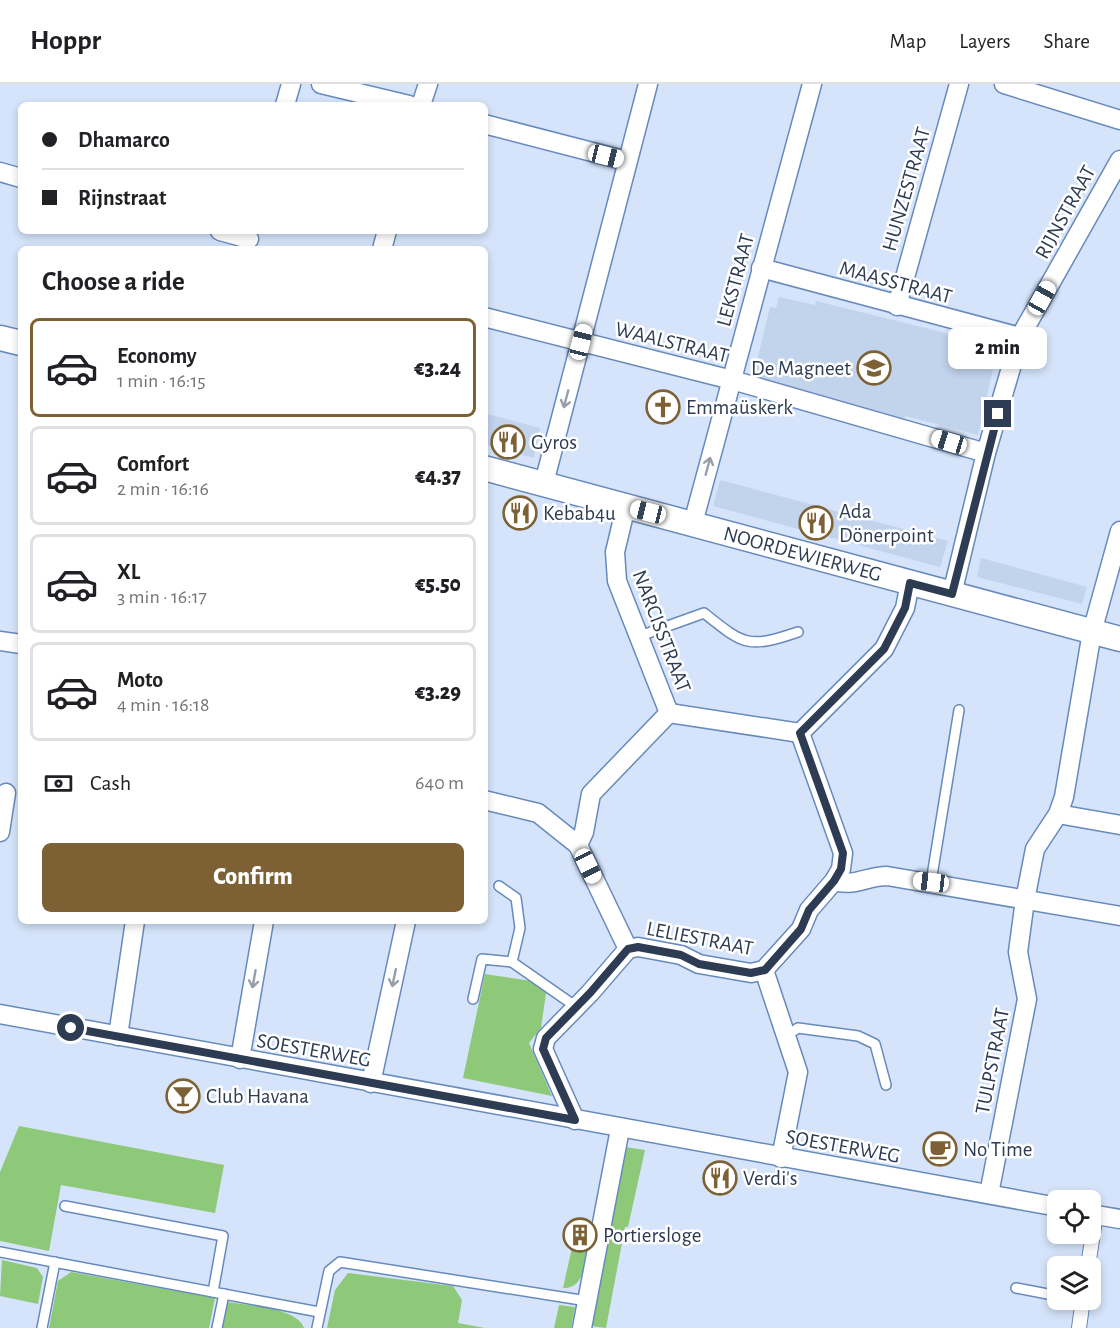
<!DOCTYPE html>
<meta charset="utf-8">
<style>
:root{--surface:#fff;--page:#f6f6f6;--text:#202124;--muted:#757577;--line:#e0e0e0;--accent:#7d6134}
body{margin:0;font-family:"Alegreya Sans",sans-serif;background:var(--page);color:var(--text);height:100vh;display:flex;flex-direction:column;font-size:22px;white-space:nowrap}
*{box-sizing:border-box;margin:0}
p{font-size:20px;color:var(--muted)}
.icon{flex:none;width:33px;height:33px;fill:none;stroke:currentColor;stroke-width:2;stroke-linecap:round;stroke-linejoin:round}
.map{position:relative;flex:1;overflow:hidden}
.side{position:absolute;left:18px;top:162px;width:470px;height:678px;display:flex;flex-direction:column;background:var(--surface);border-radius:9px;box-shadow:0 3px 9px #0003}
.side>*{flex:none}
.banner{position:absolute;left:18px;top:18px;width:470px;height:132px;border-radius:9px;box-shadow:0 3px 9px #0003;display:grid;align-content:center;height:132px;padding:0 24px;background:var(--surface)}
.buttons{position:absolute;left:1047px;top:1106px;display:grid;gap:12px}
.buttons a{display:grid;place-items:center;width:54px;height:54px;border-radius:9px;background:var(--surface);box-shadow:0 3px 9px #0003;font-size:30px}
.end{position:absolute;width:27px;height:27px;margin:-14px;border:8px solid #2d3c52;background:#fff;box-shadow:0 0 0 3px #fff}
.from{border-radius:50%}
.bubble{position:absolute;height:42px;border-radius:9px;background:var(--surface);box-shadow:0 3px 9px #0003;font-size:20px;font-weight:800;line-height:42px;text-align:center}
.car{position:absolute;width:18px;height:36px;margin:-18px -9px;border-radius:8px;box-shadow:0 0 4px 2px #0007;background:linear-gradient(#fff 24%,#345 0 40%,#fff 0 76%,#345 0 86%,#fff 0)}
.banner b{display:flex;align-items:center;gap:21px;height:57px;font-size:22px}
.banner b+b{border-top:2px solid var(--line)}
.banner i{width:15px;height:15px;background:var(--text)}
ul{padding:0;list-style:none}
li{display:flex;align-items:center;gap:18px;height:99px;margin:0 12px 9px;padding:0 12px;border:3px solid var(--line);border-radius:9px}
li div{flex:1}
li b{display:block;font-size:22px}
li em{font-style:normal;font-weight:800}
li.active{border-color:var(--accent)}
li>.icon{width:54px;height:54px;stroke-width:1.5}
h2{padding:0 24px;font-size:27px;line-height:72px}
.pay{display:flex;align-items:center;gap:15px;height:66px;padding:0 24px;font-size:22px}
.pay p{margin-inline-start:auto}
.primary-button{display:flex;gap:12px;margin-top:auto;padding:12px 24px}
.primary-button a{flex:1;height:69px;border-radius:9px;background:var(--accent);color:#fff;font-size:24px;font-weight:800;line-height:69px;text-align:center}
header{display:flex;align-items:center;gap:36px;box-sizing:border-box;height:84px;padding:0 30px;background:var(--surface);border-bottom:2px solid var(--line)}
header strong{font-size:28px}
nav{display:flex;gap:33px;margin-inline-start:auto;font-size:21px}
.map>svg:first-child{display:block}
.built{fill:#c2d3ec}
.green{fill:#8ec879}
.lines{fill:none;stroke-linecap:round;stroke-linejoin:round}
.service-casing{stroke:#678abc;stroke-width:12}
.pedestrian-casing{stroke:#678abc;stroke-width:16}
.minor-casing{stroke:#678abc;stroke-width:21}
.tertiary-casing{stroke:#678abc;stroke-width:27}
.service{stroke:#fff;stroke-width:9}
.pedestrian{stroke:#fff;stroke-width:14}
.minor{stroke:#fff;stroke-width:18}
.tertiary{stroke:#fff;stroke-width:24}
.oneway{stroke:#969ea8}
.route{stroke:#2d3c52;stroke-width:8}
.labels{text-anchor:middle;stroke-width:5;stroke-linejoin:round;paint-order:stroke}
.street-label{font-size:21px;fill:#2d3c52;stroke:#fff}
.poi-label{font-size:21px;fill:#2d3c52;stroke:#fff;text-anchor:start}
</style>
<header>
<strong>Hoppr</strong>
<nav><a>Map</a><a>Layers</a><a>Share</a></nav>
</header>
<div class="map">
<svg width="1120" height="1244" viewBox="0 0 1120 1244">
<rect width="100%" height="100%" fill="#d5e4fa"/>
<g class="built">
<polygon points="779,213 815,221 816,217 950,250 995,276 978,351 906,332 902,336 753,293 770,223 776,224"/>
<polygon points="484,329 540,344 534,374 485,361"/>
<polygon points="720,396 948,457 940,483 713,422"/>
<polygon points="981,474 1087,503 1082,520 977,493"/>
</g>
<g class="green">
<polygon points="485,890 531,897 546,909 541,944 529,959 552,1012 463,994"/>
<polygon points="19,1042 224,1081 215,1129 61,1101 49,1167 0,1157 0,1088"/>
<polygon points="625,1063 645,1066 628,1143 625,1143 606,1244 591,1242"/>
<path d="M573,1159L588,1161C585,1177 585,1205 563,1204Z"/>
<polygon points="2,1176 37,1184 43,1193 38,1220 0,1212"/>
<polygon points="71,1188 215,1214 209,1244 49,1244 58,1197"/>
<polygon points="348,1189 453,1202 462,1216 458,1239 485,1244 327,1244 335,1206"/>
<path d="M227,1218C246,1221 298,1224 304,1244H222Z"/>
<polygon points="559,1221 575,1223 571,1244 554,1244"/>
</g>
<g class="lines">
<defs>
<g id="service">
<path d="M640,552L704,529C744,561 748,565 798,548"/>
<polyline points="931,798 959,626"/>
<polyline points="499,802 516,814 520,844 512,878 575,922"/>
<polyline points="473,915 482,875 512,878"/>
<polyline points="786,952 798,944 858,952 875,960 886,1001"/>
<polyline points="65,1122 223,1152 213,1208"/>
<polyline points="0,1168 319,1228"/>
<polyline points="1016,1204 1058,1212"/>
<polyline points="42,1244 55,1178"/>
<polyline points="217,1244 224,1210"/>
<polyline points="317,1244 329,1187 340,1178 587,1217"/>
</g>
<g id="pedestrian">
<polyline points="1088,1182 1096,1130"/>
<polyline points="1079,1244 1083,1215"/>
</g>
<g id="minor">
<polyline points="321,0 409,21"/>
<polyline points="1004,0 1120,36"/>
<polyline points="285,21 291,0"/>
<polyline points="421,21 428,0"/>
<polyline points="484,40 627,77"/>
<polyline points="0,88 21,94"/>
<polyline points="220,147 249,155"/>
<polyline points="382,165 387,147"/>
<polyline points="761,184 1020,253"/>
<polyline points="897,222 959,0"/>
<polyline points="484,233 732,296 986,369"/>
<polyline points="544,399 648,0"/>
<polyline points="693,439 812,0"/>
<polyline points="952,510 986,369 1020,253 1120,76"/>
<polyline points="0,557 21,560"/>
<polyline points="669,629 800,649"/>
<polyline points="800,649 884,565 905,524 910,499"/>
<polyline points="484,716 538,729 578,761"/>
<polyline points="1058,730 1120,741"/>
<polyline points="0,748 6,709"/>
<path d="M834,797C855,803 867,792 887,792L1120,832"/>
<polyline points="628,865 638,863 681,871 699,880 751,889 764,886 801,845 809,826 834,797 841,785 843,769 800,649"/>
<polyline points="764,886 798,988 781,1074"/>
<polyline points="0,930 1058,1123"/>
<polyline points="118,952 135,837"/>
<polyline points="240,975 264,837"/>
<polyline points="371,999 406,837"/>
<polyline points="575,1036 543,965 546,954 590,909 628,865 578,761 584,748 591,710 669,629 617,497 615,468 626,422"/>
<polyline points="989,1110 1027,915 1018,868 1025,816 1035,765 1058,730 1064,713 1092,548 1120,447"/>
<polyline points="1090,1130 1120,1135"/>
<polyline points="582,1244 620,1045"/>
</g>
<g id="tertiary">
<polyline points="0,254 21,259"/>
<path id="s1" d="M484,384L1120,555"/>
</g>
</defs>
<use href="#service" class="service-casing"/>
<use href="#pedestrian" class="pedestrian-casing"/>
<use href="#minor" class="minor-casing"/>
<use href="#tertiary" class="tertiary-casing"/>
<use href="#service" class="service"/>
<use href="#pedestrian" class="pedestrian"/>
<use href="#minor" class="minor"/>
<use href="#tertiary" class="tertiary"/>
</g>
<defs><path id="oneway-shaft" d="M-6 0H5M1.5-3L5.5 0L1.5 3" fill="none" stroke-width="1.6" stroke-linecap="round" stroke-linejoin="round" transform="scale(1.5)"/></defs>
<g class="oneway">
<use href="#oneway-shaft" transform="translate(566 315) rotate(105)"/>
<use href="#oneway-shaft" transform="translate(708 382) rotate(-75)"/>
<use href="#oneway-shaft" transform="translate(394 894) rotate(102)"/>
<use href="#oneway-shaft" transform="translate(254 895) rotate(100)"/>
</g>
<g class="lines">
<polyline class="route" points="71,944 575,1036 543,965 546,954 590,909 628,865 638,863 681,871 699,880 751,889 765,886 801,845 809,826 834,797 841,785 843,769 800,649 884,565 905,524 910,499 952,510 998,330"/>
</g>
<defs>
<symbol id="school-ring" viewBox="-11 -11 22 22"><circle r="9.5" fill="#fff" stroke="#7d6134" stroke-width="1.5"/><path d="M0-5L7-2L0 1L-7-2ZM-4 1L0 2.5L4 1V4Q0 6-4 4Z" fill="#7d6134"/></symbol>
<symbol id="church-ring" viewBox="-11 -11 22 22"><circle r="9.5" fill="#fff" stroke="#7d6134" stroke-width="1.5"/><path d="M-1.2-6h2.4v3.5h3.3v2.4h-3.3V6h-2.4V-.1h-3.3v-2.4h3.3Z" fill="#7d6134"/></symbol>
<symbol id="restaurant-ring" viewBox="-11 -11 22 22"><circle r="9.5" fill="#fff" stroke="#7d6134" stroke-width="1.5"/><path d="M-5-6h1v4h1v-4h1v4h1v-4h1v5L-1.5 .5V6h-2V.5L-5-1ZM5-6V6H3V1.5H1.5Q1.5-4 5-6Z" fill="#7d6134"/></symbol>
<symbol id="bar-ring" viewBox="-11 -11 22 22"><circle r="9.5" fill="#fff" stroke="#7d6134" stroke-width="1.5"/><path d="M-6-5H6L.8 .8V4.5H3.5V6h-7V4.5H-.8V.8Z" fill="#7d6134"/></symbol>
<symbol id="cafe-ring" viewBox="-11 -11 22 22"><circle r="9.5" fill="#fff" stroke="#7d6134" stroke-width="1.5"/><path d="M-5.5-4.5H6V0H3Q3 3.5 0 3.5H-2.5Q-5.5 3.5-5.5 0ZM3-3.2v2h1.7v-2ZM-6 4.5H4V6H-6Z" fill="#7d6134"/></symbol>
<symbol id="building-ring" viewBox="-11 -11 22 22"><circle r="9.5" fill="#fff" stroke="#7d6134" stroke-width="1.5"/><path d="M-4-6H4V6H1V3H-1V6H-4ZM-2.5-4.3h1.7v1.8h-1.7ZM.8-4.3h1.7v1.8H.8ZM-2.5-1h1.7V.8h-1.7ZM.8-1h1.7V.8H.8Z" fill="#7d6134"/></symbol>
</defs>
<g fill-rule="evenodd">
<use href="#school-ring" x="855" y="265" width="38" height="38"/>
<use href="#church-ring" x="644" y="304" width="38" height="38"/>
<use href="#restaurant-ring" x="489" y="339" width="38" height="38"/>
<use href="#restaurant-ring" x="501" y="410" width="38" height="38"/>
<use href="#restaurant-ring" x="797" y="420" width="38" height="38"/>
<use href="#bar-ring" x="164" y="993" width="38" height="38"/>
<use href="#cafe-ring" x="921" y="1046" width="38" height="38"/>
<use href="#restaurant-ring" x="701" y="1075" width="38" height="38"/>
<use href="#building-ring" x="561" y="1132" width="38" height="38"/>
</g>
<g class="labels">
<g class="street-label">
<text transform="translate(906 105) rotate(-74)" y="7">HUNZESTRAAT</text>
<text transform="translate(1065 128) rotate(-61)" y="7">RIJNSTRAAT</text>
<text transform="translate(735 196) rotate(-75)" y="7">LEKSTRAAT</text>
<text transform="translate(896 198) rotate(15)" y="7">MAASSTRAAT</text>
<text transform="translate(672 258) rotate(14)" y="7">WAALSTRAAT</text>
<text dy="7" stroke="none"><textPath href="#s1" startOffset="330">NOORDEWIERWEG</textPath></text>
<text transform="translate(662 547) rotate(69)" y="7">NARCISSTRAAT</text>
<text transform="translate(700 854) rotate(11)" y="7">LELIESTRAAT</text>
<text transform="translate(314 966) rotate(10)" y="7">SOESTERWEG</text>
<text transform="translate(992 977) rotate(-79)" y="7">TULPSTRAAT</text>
<text transform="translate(843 1062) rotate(10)" y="7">SOESTERWEG</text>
</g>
<g class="poi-label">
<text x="851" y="291" text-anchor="end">De Magneet</text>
<text x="686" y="330">Emmaüskerk</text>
<text x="531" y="365">Gyros</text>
<text x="839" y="434">Ada<tspan x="839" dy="24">Dönerpoint</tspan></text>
<text x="543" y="436">Kebab4u</text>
<text x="206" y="1019">Club Havana</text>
<text x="963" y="1072">No Time</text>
<text x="743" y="1101">Verdi's</text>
<text x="603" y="1158">Portiersloge</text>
</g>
</g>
</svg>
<div class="buttons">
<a><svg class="icon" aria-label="locate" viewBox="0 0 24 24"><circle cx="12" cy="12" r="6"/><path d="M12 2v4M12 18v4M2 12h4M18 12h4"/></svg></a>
<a><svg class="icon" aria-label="layers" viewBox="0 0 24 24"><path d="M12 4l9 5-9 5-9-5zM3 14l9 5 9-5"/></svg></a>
</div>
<i class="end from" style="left:71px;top:944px"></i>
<i class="end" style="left:998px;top:330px"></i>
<div class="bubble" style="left:948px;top:243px;width:99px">2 min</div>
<i class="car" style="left:606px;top:72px;rotate:104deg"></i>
<i class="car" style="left:1042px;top:214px;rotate:29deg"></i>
<i class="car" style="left:581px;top:258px;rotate:14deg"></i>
<i class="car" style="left:949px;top:358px;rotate:287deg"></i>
<i class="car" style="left:648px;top:428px;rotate:284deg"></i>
<i class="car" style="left:588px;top:782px;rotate:154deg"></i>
<i class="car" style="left:931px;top:798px;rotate:277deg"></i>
<div class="banner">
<b><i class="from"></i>Dhamarco</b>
<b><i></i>Rijnstraat</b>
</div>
<section class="side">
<h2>Choose a ride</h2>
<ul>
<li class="active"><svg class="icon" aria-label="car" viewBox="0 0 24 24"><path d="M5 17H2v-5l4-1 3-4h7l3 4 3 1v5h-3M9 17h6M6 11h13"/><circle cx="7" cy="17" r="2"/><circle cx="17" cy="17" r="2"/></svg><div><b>Economy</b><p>1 min · 16:15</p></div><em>€3.24</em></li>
<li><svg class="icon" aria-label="car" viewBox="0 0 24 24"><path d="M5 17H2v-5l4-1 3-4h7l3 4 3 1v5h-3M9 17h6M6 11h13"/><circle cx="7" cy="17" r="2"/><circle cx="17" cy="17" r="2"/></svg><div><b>Comfort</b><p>2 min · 16:16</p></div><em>€4.37</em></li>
<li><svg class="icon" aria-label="car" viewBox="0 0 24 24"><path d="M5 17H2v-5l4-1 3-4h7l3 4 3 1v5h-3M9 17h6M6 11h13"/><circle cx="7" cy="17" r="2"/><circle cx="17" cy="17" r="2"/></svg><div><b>XL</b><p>3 min · 16:17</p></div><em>€5.50</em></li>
<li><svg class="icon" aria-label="car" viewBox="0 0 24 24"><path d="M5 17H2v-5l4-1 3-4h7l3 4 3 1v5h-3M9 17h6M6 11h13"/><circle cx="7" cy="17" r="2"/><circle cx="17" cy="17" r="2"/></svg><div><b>Moto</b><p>4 min · 16:18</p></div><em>€3.29</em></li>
</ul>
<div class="pay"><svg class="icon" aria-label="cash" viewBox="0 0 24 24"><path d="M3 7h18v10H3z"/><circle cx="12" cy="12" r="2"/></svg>Cash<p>640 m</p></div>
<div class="primary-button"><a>Confirm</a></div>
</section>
</div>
